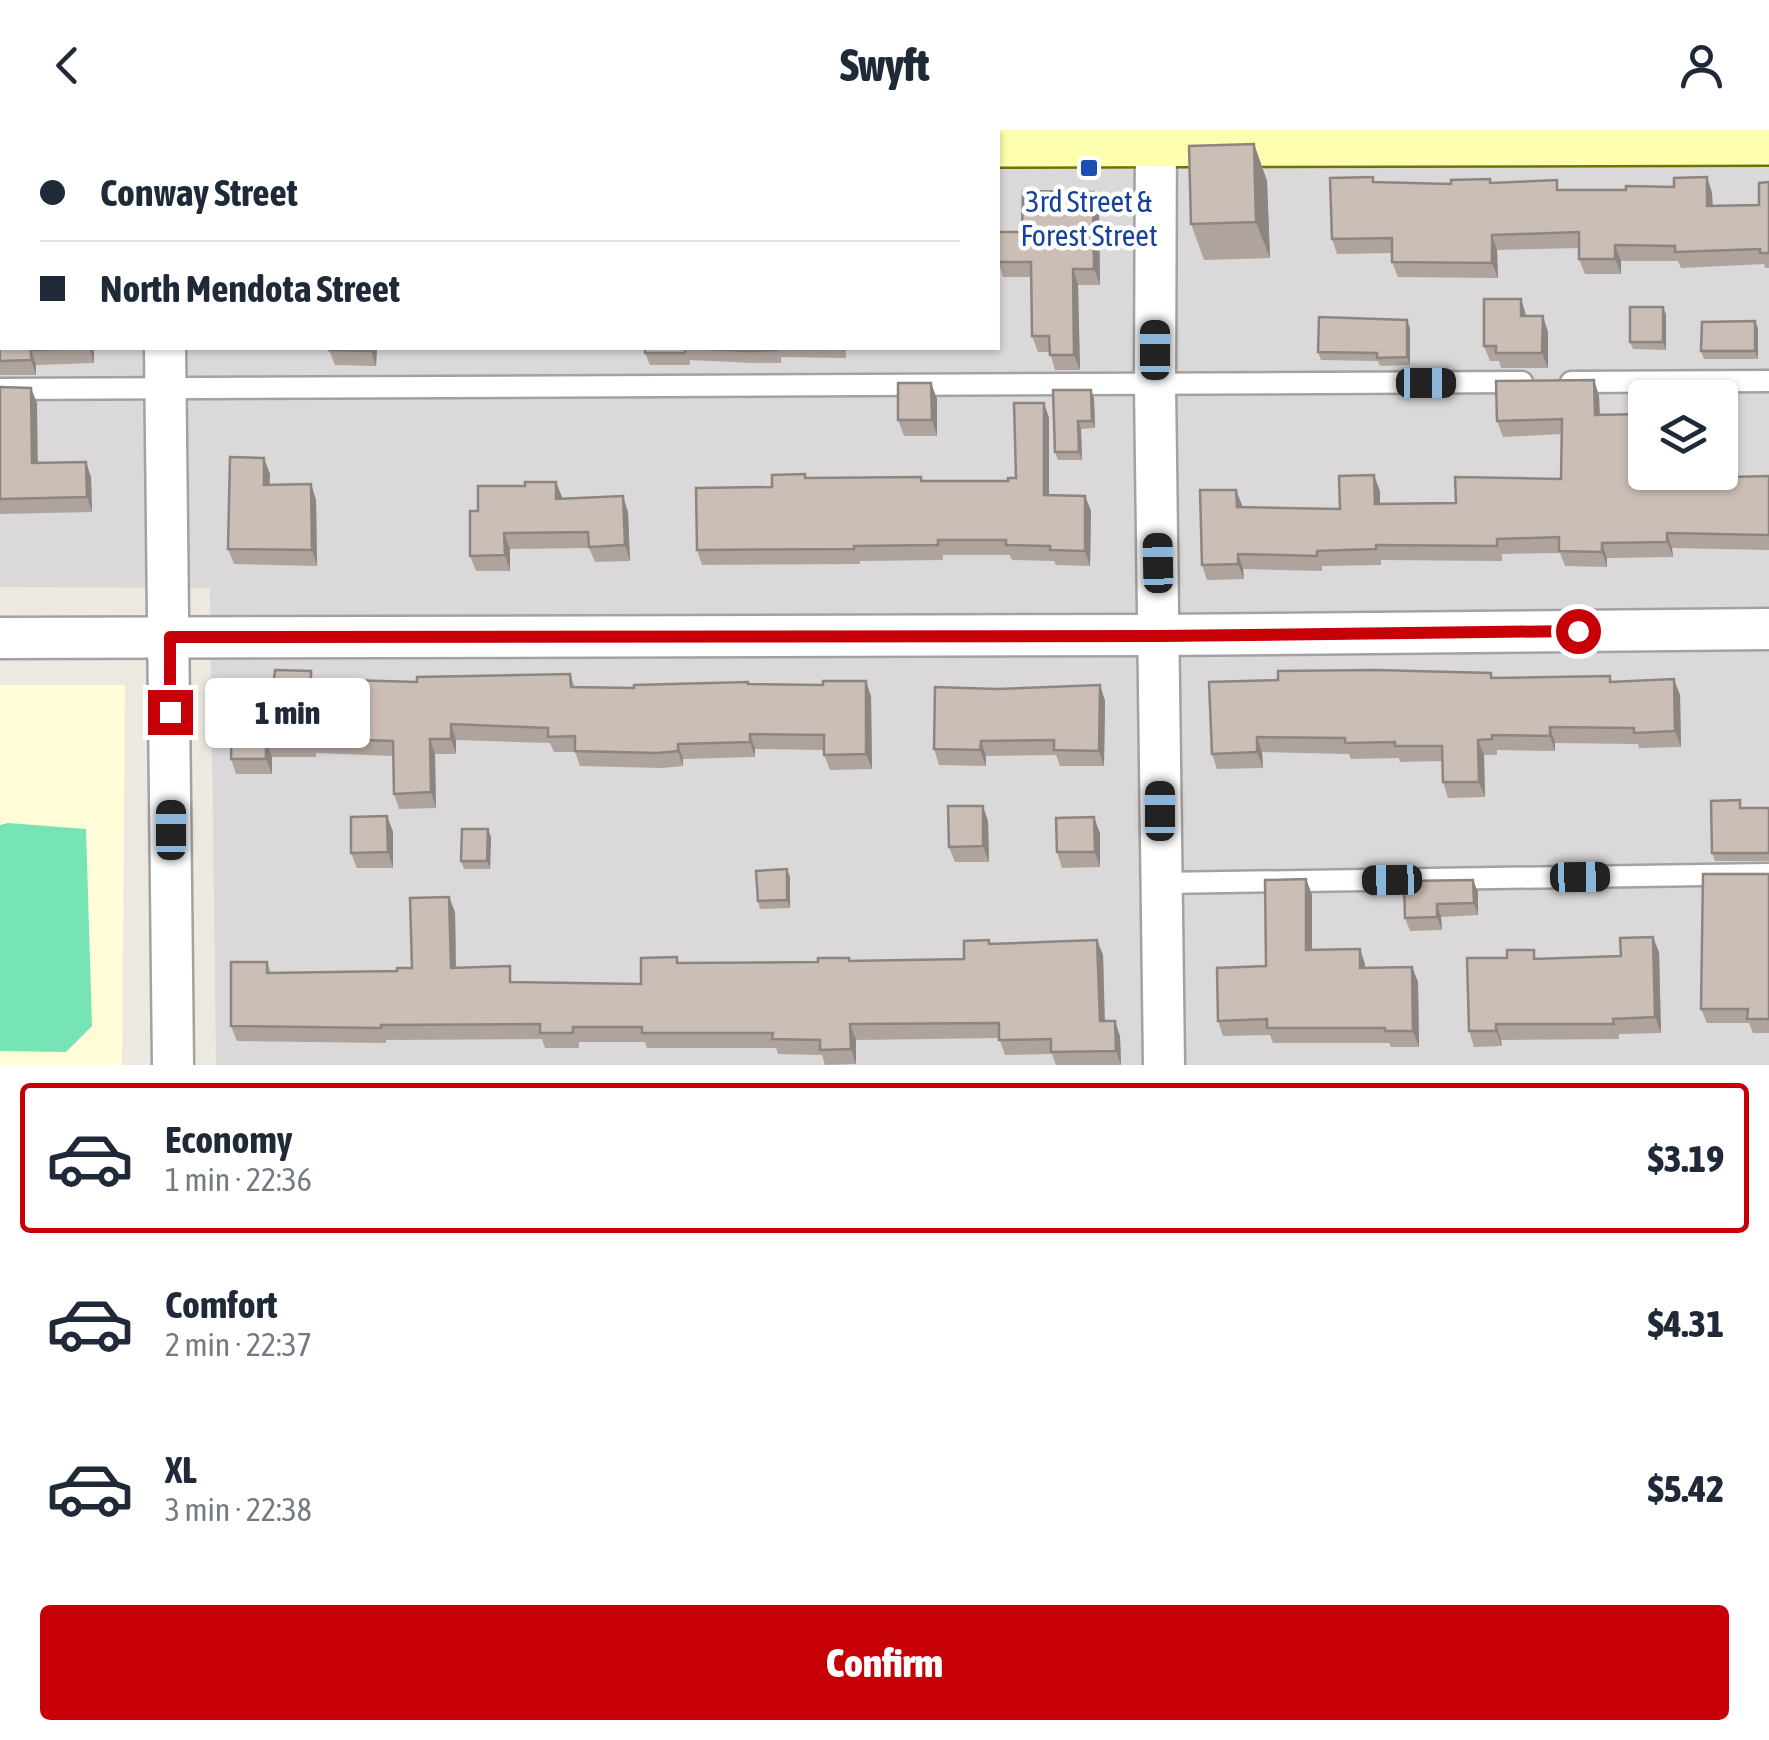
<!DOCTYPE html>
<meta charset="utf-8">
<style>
:root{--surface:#fff;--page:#f2f2f3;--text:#1f2937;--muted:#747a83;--line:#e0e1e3;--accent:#c70008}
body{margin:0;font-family:"Asap Condensed",sans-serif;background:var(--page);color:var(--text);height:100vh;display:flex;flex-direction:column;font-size:38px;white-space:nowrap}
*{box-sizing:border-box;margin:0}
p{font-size:32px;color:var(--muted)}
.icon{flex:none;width:55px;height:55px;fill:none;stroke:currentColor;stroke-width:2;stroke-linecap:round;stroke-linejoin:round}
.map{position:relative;height:935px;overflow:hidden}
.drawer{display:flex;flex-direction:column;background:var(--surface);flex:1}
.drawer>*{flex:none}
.top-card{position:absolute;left:0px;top:0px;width:1000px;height:220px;box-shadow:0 2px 8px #0004;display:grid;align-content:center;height:220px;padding:0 40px;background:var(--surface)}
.tools{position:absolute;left:1628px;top:250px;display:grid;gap:20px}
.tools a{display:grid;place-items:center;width:110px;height:110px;border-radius:10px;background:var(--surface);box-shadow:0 2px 8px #0004;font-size:50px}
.end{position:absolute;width:45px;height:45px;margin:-22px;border:12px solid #c70008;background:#fff;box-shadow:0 0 0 5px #fff}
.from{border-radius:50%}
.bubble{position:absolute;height:70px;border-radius:10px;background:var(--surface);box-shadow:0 2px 8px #0004;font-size:32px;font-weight:800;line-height:70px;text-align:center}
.car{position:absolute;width:30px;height:60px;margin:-30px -15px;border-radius:12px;box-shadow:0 0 8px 2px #0007;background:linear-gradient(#222 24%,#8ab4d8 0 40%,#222 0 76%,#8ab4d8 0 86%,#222 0)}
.top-card b{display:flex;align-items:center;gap:35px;height:95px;font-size:38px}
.top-card b+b{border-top:2px solid var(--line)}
.top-card i{width:25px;height:25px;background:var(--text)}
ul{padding:18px 0 0;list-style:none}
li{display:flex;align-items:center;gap:30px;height:150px;margin:0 20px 15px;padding:0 20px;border:5px solid transparent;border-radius:10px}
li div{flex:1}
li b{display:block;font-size:38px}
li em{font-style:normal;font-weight:800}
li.on{border-color:var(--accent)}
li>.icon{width:90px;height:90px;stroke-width:1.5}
.action{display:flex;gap:20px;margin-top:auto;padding:20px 40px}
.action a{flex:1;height:115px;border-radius:10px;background:var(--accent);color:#fff;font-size:40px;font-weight:800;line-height:115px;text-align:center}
header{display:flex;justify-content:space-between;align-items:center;height:130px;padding:0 40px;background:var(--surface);font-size:45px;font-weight:800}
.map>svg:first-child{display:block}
.residential{fill:#dad8d8;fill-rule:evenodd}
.education{fill:#fffdd8}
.pitch{fill:#77e4b6}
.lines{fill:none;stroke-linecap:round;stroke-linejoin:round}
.lane-casing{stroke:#a2a2a2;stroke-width:25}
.street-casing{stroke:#a2a2a2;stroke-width:45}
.secondary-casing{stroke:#6d7500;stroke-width:60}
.lane{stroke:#fff;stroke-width:20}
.street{stroke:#fff;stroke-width:40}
.secondary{stroke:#fdfeae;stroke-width:55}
.wall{fill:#aea39d}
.shaded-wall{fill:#8d857f}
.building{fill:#cabeb6;stroke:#8d857f;stroke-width:2.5}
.route{stroke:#c70008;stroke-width:12}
.transit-dot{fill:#1a4fb4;stroke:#fff;stroke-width:4}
.labels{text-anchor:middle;stroke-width:9;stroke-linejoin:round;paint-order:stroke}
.transit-label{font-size:30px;fill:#164399;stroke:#fff}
</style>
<header><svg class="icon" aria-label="back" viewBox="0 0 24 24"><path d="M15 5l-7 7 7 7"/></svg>Swyft<svg class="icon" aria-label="person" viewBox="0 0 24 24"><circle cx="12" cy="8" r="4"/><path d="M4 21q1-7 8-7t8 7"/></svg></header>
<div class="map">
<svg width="1769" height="935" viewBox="0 0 1769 935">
<rect width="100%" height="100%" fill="#eee9e0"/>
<path class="residential" d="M1769,27V935H216L210,458L0,457V30L2,218H998V28ZM1645,268H1720V342H1645Z"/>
<polygon class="education" points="0,555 125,555 122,935 0,935"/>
<polygon class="pitch" points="8,693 86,699 92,896 66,922 0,921 0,695"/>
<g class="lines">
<defs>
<g id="lane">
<polyline points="1571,252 1769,251"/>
<polyline points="0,259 1522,252"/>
<polyline points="1161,753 1769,744"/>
</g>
<g id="street">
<polyline points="165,0 166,2"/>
<polyline points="1156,0 1155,255 1164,935"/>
<polyline points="165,218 173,935"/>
<polyline points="0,508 1159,505 1769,499"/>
</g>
<g id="secondary">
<polyline points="998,9 1769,7"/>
<polyline points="0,14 2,14"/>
</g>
</defs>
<use href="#lane" class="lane-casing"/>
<use href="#street" class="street-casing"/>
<use href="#secondary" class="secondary-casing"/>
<use href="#lane" class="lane"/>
<use href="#street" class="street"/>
<use href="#secondary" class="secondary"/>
</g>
<g class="wall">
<polygon points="1254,14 1267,51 1270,128 1204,130 1191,94"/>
<polygon points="1707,47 1712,63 1713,76 1759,75 1769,52 1769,138 1765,138 1764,134 1681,138 1678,131 1621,131 1621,144 1585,144 1579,129 1579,118 1497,120 1498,148 1398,147 1392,132 1392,123 1337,124 1332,109 1375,52 1451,54 1492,53 1561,60 1626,60 1674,57"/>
<rect x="0" y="59" width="2" height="78"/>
<polygon points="1093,62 1099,78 1100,155 1078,155 1080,240 1055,240 1050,222 1038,222 1032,206 1031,147 1003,147 998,132 1022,102"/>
<polygon points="1663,177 1666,185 1666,220 1633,219 1630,212"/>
<polygon points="0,183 2,218 94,218 94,233 36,235 36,245 0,245"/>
<polygon points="1526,186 1548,202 1548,238 1501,238 1499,231 1490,231 1484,216"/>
<polygon points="1755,191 1758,199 1758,229 1704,229 1701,221"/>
<polygon points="1410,198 1410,235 1380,236 1378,231 1321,230 1318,222"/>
<polygon points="377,218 376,236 335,235 329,220"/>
<polygon points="645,218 846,218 846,228 781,227 781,233 752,233 690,230 690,235 650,235 645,223"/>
<polygon points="1594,250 1599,266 1600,285 1725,298 1724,334 1737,347 1769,345 1769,420 1672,418 1673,427 1607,428 1607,437 1565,436 1560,423 1502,424 1502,431 1381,430 1381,435 1322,436 1322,441 1243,439 1244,449 1207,450 1202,435 1236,360 1242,377 1340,379 1380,361 1380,374 1456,373 1561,349 1561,304 1503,307 1497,291"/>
<polygon points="931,253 937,269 937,306 904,306 898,290"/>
<polygon points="0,257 37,273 37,333 91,347 92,382 0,384"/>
<polygon points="1094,268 1095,298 1081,299 1082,330 1058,330 1055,322"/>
<polygon points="1044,273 1049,288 1049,365 1085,366 1091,381 1090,436 1056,435 1054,431 1012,430 1010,425 943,425 943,430 860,431 860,434 702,435 697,420 772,357 805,344 807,348 921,347 922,351 1008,351 1016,348"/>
<polygon points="270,344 269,355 311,354 316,370 317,436 234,434 228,419"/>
<polygon points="562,367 562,369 628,382 630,431 595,432 589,418 510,419 510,441 476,441 470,426 478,381"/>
<polygon points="1491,543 1493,548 1613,552 1680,565 1681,617 1639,618 1638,614 1555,613 1555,621 1497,620 1497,625 1484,625 1485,667 1448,668 1443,652 1442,631 1400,632 1399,628 1351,629 1349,624 1262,622 1263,638 1217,639 1212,624 1209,552"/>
<polygon points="570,544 575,557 634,558 749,554 871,566 872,639 830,640 824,625 824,620 755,619 755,627 683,629 683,636 662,638 580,636 575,622 554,622 550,613 456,610 456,624 435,624 436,678 399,679 394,664 393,626 316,623 316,627 272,627 272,644 236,644 231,629 274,550 314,549 417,552"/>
<polygon points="1100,555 1105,571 1104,636 1060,636 1056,625 986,626 986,636 939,635 934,619 997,559"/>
<polygon points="1742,678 1769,678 1769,731 1715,731 1712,723"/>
<polygon points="387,686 393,702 393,738 357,738 351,723"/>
<polygon points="988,691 989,732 955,732 949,717"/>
<polygon points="1100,703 1100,737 1062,738 1057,722"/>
<polygon points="491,707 490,739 464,739 461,731"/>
<polygon points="1769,744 1769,903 1753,903 1749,893 1707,893 1701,879"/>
<polygon points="790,747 790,778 760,779 758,771"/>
<polygon points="1306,749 1312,765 1312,820 1365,834 1365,838 1412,837 1418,852 1419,917 1391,917 1389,913 1273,913 1270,905 1223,906 1218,891 1266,836"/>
<polygon points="1404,751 1478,762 1478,785 1441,787 1442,800 1410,801 1405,788"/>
<polygon points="455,782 456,838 515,852 641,854 677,827 679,833 964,829 990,814 1097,810 1103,825 1105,891 1120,906 1121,935 1056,935 1052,924 1005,925 999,908 856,910 856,934 825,935 822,925 778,924 776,918 647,918 645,912 579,912 579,918 545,918 542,909 386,910 386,913 237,911 231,896 267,832 271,843 397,841 412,838"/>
<polygon points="1659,822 1661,903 1619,904 1619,909 1501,910 1502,916 1474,917 1469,901 1537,829 1621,826"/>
</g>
<g class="shaded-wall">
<polygon points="1254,14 1267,51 1270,128 1256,92"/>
<polygon points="1707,47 1712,63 1713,92 1707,76"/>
<polygon points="1093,62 1099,78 1100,155 1094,139"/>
<polygon points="1492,105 1497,120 1498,148 1492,133"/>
<polygon points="1615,115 1621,131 1621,144 1615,129"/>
<polygon points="1073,139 1078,155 1080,240 1074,225"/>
<polygon points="1521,169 1526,185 1526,202 1521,186"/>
<polygon points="1663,177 1666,185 1666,220 1663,212"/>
<polygon points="1543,186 1548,202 1548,238 1542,223"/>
<polygon points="1407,190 1410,198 1410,235 1407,227"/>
<polygon points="1755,191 1758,199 1758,229 1755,221"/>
<polygon points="89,218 94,218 94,233"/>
<polygon points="371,218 377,218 376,236 371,221"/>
<polygon points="31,220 36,235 36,245 31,230"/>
<polygon points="1594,250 1599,266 1600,300 1595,285"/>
<polygon points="931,253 937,269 937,306 932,290"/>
<polygon points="31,258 37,273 38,348 32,333"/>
<polygon points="1091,260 1094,268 1095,298 1092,291"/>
<polygon points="1044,273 1049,288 1049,380 1044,365"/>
<polygon points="1720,284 1725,298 1724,349 1720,339"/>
<polygon points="1078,291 1081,299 1082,330 1079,322"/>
<polygon points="264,328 270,344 269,371 264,355"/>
<polygon points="86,332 91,347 92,382 87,367"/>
<polygon points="1374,345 1380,361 1380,390 1375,374"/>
<polygon points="556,352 562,367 562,385 556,369"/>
<polygon points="311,354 316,370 317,436 312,420"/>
<polygon points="1236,360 1242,375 1242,392 1237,377"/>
<polygon points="623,366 628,382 630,431 625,415"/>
<polygon points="1085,366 1091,381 1090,436 1085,421"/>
<polygon points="504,403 510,419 510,441 505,425"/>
<polygon points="1667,403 1672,418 1673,427 1667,412"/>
<polygon points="1602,413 1607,428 1607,437 1602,422"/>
<polygon points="1238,424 1243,439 1244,449 1238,434"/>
<polygon points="1674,549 1680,565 1681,617 1675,601"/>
<polygon points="866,551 871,566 872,639 866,624"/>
<polygon points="1100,555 1105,571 1104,636 1099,621"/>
<polygon points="451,594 456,610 456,624 451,609"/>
<polygon points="1550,597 1555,613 1555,621 1550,606"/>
<polygon points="750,604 755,619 755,627 750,612"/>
<polygon points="1257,607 1262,622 1263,638 1257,622"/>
<polygon points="430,609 435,624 436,678 431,662"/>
<polygon points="1478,610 1484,625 1485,667 1479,652"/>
<polygon points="981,611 986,626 986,636 980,620"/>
<polygon points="266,612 272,627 272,644 266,629"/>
<polygon points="678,614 683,629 683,636 678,621"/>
<polygon points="983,676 988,691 989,732 983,716"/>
<polygon points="387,686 393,702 393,738 388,722"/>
<polygon points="1094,687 1100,703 1100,737 1095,722"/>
<polygon points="488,699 491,707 490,739 487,731"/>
<polygon points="787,739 790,747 790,778 787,770"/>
<polygon points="1306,749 1312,765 1312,835 1306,820"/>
<polygon points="1473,750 1478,762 1478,785 1474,773"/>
<polygon points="449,767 455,782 456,853 451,838"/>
<polygon points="1437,774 1441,787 1442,800 1437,787"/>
<polygon points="1653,807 1659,822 1661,903 1655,887"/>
<polygon points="1097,810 1103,825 1105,906 1100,891"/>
<polygon points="1360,819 1365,834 1366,853 1360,838"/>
<polygon points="1412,837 1418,852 1419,917 1413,901"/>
<polygon points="1115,891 1120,906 1121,935 1116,921"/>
<polygon points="850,894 856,910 856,934 851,919"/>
<polygon points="1496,894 1501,910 1502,916 1496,901"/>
</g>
<g class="building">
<polygon points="1254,14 1256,92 1191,94 1189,16"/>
<polygon points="1373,47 1373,52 1451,54 1451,50 1490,49 1490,53 1557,50 1557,60 1626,60 1626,56 1674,57 1674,48 1707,47 1707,76 1759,75 1759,53 1769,52 1769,123 1760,123 1760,119 1675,122 1675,116 1615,115 1615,129 1579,129 1579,102 1492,105 1492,133 1392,132 1392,108 1332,109 1330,48"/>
<rect x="0" y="59" width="2" height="63"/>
<polygon points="1023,61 1093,62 1094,139 1073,139 1074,225 1050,225 1049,206 1032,206 1031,132 998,132 998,102 1022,102"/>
<polygon points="1484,169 1521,169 1521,186 1543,186 1542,223 1496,223 1496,216 1484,216"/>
<rect x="1630" y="177" width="33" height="35"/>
<polygon points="0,183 2,183 2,218 89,218 31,220 31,230 0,231"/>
<polygon points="1319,187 1407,190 1407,227 1377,228 1377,223 1318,222"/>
<polygon points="1755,191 1755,221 1701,221 1702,192"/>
<polygon points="329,218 371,218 371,221 329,220"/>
<polygon points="645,218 777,218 777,220 748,221 685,218 685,223 645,223"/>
<polygon points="1594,250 1595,285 1645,284 1645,342 1720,342 1720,334 1732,334 1732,347 1769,346 1769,405 1667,403 1667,412 1602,413 1602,422 1559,421 1559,407 1497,409 1497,416 1376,415 1376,419 1317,421 1317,426 1238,424 1238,434 1202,435 1200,360 1236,360 1237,377 1340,379 1339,346 1374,345 1375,374 1456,373 1455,347 1561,349 1562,289 1497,291 1496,251"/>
<polygon points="898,253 931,253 932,290 898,290"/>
<polygon points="0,257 31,258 32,333 86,332 87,367 0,369"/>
<polygon points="1053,260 1091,260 1092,291 1078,291 1079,322 1055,322"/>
<polygon points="1014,273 1044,273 1044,365 1085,366 1085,421 1050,420 1050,416 1006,415 1006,410 938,410 938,415 854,416 854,419 697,420 696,358 772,357 772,345 805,344 805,348 921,347 921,351 1008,351 1008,348 1016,348"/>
<polygon points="230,327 264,328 264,355 311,354 312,420 228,419"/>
<polygon points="525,352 556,352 556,369 623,366 625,415 589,417 588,402 504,403 505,425 470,426 470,381 478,381 478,356 525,356"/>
<polygon points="275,540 311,541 311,549 417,552 417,547 570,544 571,557 634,558 634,555 748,552 748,554 823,555 823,551 866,551 866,624 824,625 824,605 750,604 750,612 678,614 678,621 657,623 575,621 575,606 548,607 548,598 451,594 451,609 430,609 431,662 394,664 393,611 310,608 310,612 266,612 266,629 231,629 233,550 274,550"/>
<polygon points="1375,540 1491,543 1491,548 1610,546 1610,552 1674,549 1675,601 1634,603 1634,598 1550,597 1550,606 1492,605 1492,609 1478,610 1479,652 1443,652 1442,616 1395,616 1395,612 1345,613 1345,608 1257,607 1257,622 1212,624 1209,552 1278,550 1278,541"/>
<polygon points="1100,555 1099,621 1054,620 1054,610 981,611 980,620 934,619 935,557 997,559"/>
<polygon points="1740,670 1740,678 1769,678 1769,723 1712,723 1711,671"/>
<polygon points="948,676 983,676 983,716 949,717"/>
<polygon points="387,686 388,722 351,723 351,687"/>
<polygon points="1094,687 1095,722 1057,722 1056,688"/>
<polygon points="462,699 488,699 487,731 461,731"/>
<polygon points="787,739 787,770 758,771 756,741"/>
<polygon points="1703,744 1769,744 1769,889 1747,889 1748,879 1701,879"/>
<polygon points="1306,749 1306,820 1360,819 1360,838 1412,837 1413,901 1385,901 1385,898 1267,898 1267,889 1218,891 1217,838 1266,836 1265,750"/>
<polygon points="1473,750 1474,773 1437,774 1437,787 1405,788 1404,751"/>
<polygon points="449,767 451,838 510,836 510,852 641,854 641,828 677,827 677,833 818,832 818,828 849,828 849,831 964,829 964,811 989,810 989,814 1097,810 1100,891 1115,891 1116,921 1051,922 1051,909 999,910 999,893 850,894 851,919 820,920 820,910 772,909 773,903 642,903 642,897 573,897 573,903 540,903 540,894 381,895 381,898 231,896 231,832 267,832 267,843 397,841 397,838 412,838 410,768"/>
<polygon points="1653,807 1655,887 1613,889 1614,894 1496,894 1496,901 1469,901 1467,828 1507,828 1507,820 1534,820 1534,829 1621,826 1620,808"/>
</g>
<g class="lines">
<polyline class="route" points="170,582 170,507 1159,506 1578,501"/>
</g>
<rect class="transit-dot" x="1079" y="28" width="20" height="20" rx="5"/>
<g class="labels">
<g class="transit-label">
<text x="1089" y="82">3rd Street &amp;<tspan x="1089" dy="34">Forest Street</tspan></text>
</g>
</g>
</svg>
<div class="tools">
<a><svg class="icon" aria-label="layers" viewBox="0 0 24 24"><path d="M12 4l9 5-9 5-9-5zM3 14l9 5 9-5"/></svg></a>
</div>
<i class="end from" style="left:1578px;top:501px"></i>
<i class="end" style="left:170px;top:582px"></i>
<div class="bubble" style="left:205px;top:548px;width:165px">1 min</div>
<i class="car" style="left:1155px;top:220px;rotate:0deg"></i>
<i class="car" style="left:1426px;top:253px;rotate:90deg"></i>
<i class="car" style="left:1158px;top:433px;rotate:359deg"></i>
<i class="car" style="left:1160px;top:681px;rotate:0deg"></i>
<i class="car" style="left:171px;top:700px;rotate:0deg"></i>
<i class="car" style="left:1580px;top:747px;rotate:89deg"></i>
<i class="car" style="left:1392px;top:750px;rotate:269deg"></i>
<div class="top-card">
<b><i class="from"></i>Conway Street</b>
<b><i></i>North Mendota Street</b>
</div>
</div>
<section class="drawer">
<ul>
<li class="on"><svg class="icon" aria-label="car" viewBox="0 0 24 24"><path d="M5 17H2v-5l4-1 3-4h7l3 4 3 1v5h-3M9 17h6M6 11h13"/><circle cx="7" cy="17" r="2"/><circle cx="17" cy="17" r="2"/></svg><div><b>Economy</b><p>1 min · 22:36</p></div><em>$3.19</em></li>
<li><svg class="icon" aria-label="car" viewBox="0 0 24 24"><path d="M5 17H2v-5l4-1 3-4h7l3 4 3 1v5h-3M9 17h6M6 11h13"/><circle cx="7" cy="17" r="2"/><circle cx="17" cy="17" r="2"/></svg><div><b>Comfort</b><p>2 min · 22:37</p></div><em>$4.31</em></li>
<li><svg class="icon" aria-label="car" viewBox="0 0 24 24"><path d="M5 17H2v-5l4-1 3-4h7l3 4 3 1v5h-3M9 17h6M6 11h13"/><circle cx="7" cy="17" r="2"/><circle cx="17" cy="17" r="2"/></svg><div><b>XL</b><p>3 min · 22:38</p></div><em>$5.42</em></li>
</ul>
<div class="action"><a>Confirm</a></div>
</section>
